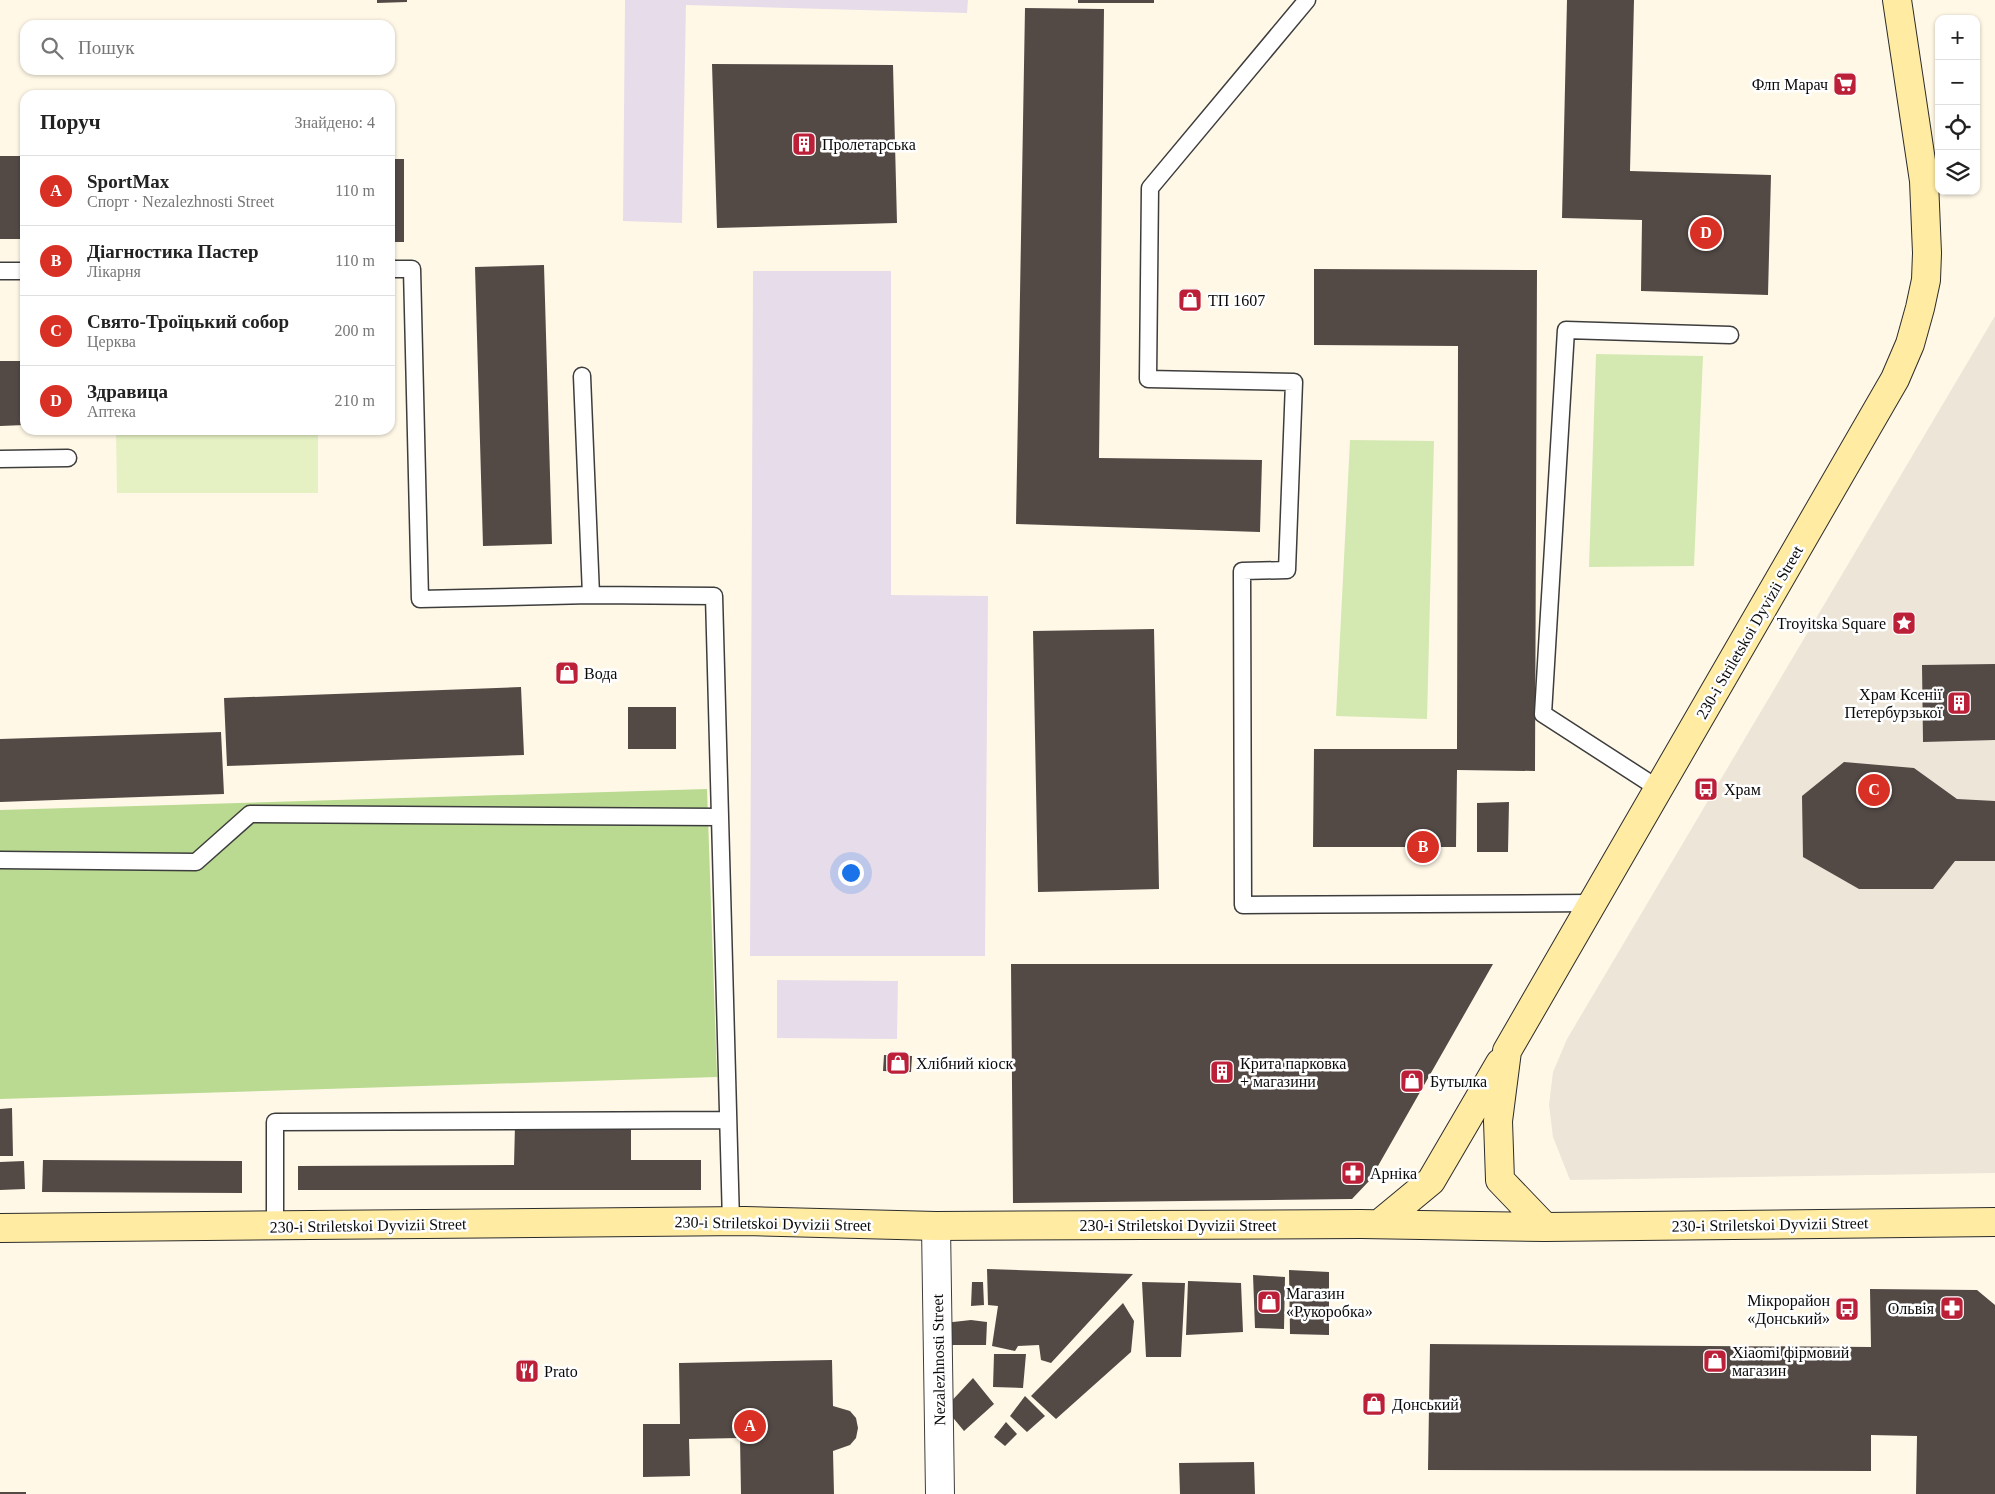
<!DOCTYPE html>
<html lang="uk">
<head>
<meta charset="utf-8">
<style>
  :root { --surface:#fff; --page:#f2f2f2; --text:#222; --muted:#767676; --line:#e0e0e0; --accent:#d93025 }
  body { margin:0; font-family:Georgia,serif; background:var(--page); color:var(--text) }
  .controls { position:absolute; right:15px; top:15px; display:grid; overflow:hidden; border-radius:10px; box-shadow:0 1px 4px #0004 }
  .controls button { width:45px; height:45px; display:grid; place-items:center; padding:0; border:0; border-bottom:1px solid var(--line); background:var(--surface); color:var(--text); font:25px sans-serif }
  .you { position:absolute; left:850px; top:872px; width:18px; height:18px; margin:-12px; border:4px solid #fff; border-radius:50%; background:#1a73e8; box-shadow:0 0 0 8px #1a73e833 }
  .badge { display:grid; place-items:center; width:32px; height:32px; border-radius:50%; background:var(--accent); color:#fff; font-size:16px; font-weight:700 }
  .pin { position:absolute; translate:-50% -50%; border:2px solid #fff; box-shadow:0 1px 5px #0006 }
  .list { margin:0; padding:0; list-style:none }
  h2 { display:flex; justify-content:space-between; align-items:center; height:65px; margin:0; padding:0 20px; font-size:21px }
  h2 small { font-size:16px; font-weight:400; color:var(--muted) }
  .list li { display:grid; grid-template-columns:32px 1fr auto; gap:15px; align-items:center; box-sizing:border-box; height:70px; padding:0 20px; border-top:1px solid var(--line) }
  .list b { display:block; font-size:19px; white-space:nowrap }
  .list p { margin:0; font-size:16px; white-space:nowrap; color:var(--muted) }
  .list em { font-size:16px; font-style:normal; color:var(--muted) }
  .icon { flex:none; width:28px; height:28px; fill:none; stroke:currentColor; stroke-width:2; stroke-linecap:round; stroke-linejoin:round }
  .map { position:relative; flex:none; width:1995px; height:1494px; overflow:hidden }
  .search { position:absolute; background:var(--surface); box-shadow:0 1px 4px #0004; left:20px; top:20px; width:375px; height:55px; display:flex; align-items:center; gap:12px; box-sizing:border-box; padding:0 18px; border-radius:15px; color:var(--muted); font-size:19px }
  .panel { position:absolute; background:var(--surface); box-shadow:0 1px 4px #0004; left:20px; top:90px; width:375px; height:345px; border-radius:15px }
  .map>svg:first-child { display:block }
</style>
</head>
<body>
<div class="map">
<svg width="1995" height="1494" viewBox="0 0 1995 1494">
  <rect width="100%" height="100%" fill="#fff8e7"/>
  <!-- industrial -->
  <path fill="#e7ddea" d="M 625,0 L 968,0 L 967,13 L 686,5 L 682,223 L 623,221 Z
    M 753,271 L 891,271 L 891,595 L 988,596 L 985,956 L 750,956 Z
    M 777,980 L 898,981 L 897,1039 L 777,1038 Z"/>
  <!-- green -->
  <path fill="#d4e9b1" d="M 1596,354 L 1703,356 L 1694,566 L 1589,567 Z
    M 1350,440 L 1434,441 L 1427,719 L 1336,716 Z"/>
  <!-- forest -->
  <path fill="#b9da90" d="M 707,789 L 717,1077 L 0,1099 L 0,810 Z"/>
  <!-- pitch -->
  <path fill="#e5f0c3" d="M 116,430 L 318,430 L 318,493 L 117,493 Z"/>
  <!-- plaza -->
  <path fill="#ede5d8" d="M 1995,316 L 1995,1173 L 1570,1180 L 1553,1137 L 1549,1105 L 1553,1072 L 1567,1039 Z"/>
  <!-- building -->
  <path fill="#534a46" d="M 377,0 L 407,0 L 407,2 L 377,3 Z
    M 1078,0 L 1154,0 L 1154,3 L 1078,3 Z
    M 1567,0 L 1634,0 L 1630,171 L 1771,175 L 1768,295 L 1641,291 L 1642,220 L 1562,218 Z
    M 1025,8 L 1104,9 L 1099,458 L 1262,460 L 1260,532 L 1016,524 Z
    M 712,64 L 893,65 L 897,223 L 717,228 Z
    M 0,156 L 25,156 L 25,239 L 0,239 Z
    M 390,159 L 404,159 L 404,242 L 390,242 Z
    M 544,265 L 552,544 L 483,546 L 475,267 Z
    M 1314,269 L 1537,270 L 1535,771 L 1457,770 L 1456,847 L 1313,847 L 1314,749 L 1457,749 L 1458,346 L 1314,345 Z
    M 0,361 L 25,361 L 25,425 L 0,426 Z
    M 1154,629 L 1159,889 L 1038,892 L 1033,631 Z
    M 577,663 L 578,682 L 557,683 L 556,664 Z
    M 1995,664 L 1995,740 L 1923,742 L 1922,665 Z
    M 521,687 L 524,755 L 227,766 L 224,698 Z
    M 628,707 L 676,707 L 676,749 L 628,749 Z
    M 221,732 L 224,794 L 0,802 L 0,739 Z
    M 1844,762 L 1914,768 L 1957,799 L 1995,801 L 1995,861 L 1955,861 L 1933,889 L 1859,889 L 1803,857 L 1802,796 Z
    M 1509,802 L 1508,852 L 1477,852 L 1477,803 Z
    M 1011,964 L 1493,964 L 1370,1180 L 1352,1199 L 1013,1203 Z
    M 884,1055 L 912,1056 L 911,1072 L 883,1071 Z
    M 12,1108 L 13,1156 L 0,1156 L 0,1109 Z
    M 631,1123 L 631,1160 L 701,1160 L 701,1190 L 298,1190 L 298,1166 L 514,1165 L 515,1125 Z
    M 43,1160 L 242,1161 L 242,1193 L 42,1192 Z
    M 24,1161 L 25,1189 L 0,1190 L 0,1162 Z
    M 987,1269 L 1133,1274 L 1051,1363 L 1041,1360 L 1039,1345 L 1018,1346 L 1015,1351 L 992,1346 L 998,1306 L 988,1305 Z
    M 1289,1270 L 1329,1272 L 1329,1335 L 1290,1334 Z
    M 1253,1275 L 1285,1277 L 1284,1329 L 1255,1328 Z
    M 1188,1281 L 1241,1283 L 1243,1332 L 1186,1335 Z
    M 972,1282 L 983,1282 L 984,1305 L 971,1306 Z
    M 1142,1282 L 1185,1283 L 1181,1357 L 1146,1357 Z
    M 1870,1289 L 1977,1290 L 1995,1305 L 1995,1494 L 1916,1494 L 1917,1436 L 1871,1435 L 1871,1471 L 1428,1470 L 1430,1344 L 1871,1347 Z
    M 1123,1303 L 1134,1321 L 1131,1352 L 1056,1419 L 1031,1396 Z
    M 971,1320 L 987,1322 L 986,1345 L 947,1345 L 944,1323 Z
    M 994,1354 L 1026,1354 L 1023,1388 L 993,1387 Z
    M 832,1360 L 833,1406 L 850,1411 L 856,1418 L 858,1428 L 856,1438 L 850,1445 L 833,1451 L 834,1494 L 741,1494 L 740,1438 L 689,1439 L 690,1476 L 643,1477 L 643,1424 L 680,1424 L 679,1363 Z
    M 973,1378 L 994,1404 L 964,1431 L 945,1408 Z
    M 1025,1396 L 1045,1416 L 1027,1432 L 1010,1416 Z
    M 1006,1422 L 1017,1434 L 1005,1446 L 994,1437 Z
    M 1254,1462 L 1255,1494 L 1180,1494 L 1179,1463 Z
    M 0,1492 L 26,1492 L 26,1494 L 0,1494 Z"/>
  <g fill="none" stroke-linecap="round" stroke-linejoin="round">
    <!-- lane casing -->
    <g stroke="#3d3d3d" stroke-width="19">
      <path id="lane" d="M 1307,0 L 1150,188 L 1148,379 L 1294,382 L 1287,570 L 1242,571 L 1243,905 L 1593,903
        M 390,269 L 412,269 L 420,599 L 591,595 L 714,596 L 731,1222
        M 0,271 L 25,271
        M 582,376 L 591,595
        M 0,459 L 68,458
        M 1659,789 L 1543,714 L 1566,330 L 1730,335
        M 0,860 L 196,862 L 250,814 L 720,817
        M 275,1225 L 275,1122 L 728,1120"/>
    </g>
    <!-- street casing -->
    <g stroke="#3d3d3d" stroke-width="30">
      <path id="street" d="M 936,1226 L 940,1494"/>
    </g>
    <!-- secondary casing -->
    <g stroke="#2c2c2c" stroke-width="30">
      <path id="secondary" d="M 1379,1224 L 1431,1181 L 1500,1063
        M 1545,1227 L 1500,1180 L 1498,1121 L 1507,1051 L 1895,379 L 1910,344 L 1920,308 L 1926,280 L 1927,253 L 1924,181 L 1897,0
        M 0,1228 L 745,1221 L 936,1226 L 1361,1224 L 1545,1227 L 1995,1222"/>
    </g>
    <!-- lane -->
    <use href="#lane" stroke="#fff" stroke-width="16"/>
    <!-- street -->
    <use href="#street" stroke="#fff" stroke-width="28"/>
    <!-- secondary -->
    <use href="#secondary" stroke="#ffeba2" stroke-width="28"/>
  </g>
  <!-- icons -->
  <defs>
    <g id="supermarket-square" transform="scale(1.25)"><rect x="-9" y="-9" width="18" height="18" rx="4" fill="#bc2038" stroke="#fff"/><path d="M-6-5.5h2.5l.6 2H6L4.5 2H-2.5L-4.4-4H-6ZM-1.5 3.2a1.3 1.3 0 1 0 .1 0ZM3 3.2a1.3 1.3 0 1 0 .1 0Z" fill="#fff"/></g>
    <g id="building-square" transform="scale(1.25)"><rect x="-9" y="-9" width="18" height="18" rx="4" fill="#bc2038" stroke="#fff"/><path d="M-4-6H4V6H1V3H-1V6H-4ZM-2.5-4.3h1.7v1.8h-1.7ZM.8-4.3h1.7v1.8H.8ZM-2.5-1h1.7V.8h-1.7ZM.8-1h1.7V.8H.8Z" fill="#fff"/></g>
    <g id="shop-square" transform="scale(1.25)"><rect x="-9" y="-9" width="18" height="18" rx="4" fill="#bc2038" stroke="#fff"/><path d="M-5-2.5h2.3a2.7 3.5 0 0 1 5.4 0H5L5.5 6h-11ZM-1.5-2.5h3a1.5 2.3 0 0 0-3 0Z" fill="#fff"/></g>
    <g id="sight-square" transform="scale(1.25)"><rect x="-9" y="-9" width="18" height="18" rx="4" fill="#bc2038" stroke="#fff"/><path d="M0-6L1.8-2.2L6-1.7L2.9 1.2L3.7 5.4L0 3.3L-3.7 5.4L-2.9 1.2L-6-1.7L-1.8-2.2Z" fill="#fff"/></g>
    <g id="bus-square" transform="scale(1.25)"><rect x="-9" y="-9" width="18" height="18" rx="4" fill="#bc2038" stroke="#fff"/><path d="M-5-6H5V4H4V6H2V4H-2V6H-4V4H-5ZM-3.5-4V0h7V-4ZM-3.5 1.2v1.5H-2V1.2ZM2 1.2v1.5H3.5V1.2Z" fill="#fff"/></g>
    <g id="pharmacy-square" transform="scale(1.25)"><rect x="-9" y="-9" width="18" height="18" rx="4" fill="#bc2038" stroke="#fff"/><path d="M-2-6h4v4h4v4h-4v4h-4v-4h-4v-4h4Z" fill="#fff"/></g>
    <g id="restaurant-square" transform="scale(1.25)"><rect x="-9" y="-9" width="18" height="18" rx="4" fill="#bc2038" stroke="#fff"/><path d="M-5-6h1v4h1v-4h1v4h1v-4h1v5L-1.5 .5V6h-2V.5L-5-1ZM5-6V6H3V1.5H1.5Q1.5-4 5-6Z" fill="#fff"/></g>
  </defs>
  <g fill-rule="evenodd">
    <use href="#supermarket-square" x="1845" y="84"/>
    <use href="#building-square" x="804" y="144"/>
    <use href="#shop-square" x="1190" y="300"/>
    <use href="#sight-square" x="1904" y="623"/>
    <use href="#shop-square" x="567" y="673"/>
    <use href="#building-square" x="1959" y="703"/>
    <use href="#bus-square" x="1706" y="789"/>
    <use href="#shop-square" x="898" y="1063"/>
    <use href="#building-square" x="1222" y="1072"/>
    <use href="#shop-square" x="1412" y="1081"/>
    <use href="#pharmacy-square" x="1353" y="1173"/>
    <use href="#shop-square" x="1269" y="1302"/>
    <use href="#pharmacy-square" x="1952" y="1308"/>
    <use href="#bus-square" x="1847" y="1309"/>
    <use href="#shop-square" x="1715" y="1361"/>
    <use href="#restaurant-square" x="527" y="1371"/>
    <use href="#shop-square" x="1374" y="1404"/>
  </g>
  <g text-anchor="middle" stroke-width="5" stroke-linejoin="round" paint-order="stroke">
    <!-- poi labels -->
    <g font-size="16" fill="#0a0a0a" stroke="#fff" text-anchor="start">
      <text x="1828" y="90" text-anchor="end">Флп Марач</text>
      <text x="822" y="150">Пролетарська</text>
      <text x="1208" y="306">ТП 1607</text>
      <text x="1886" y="629" text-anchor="end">Troyitska Square</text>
      <text x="584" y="679">Вода</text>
      <text x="1942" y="700" text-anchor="end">Храм Ксенії<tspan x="1942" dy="18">Петербурзької</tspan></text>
      <text x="1724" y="795">Храм</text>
      <text x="916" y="1069">Хлібний кіоск</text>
      <text x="1240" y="1069">Крита парковка<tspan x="1240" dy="18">+ магазини</tspan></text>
      <text x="1430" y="1087">Бутылка</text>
      <text x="1370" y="1179">Арніка</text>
      <text x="1286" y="1299">Магазин<tspan x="1286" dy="18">«Рукоробка»</tspan></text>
      <text x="1830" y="1306" text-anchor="end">Мікрорайон<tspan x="1830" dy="18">«Донський»</tspan></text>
      <text x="1934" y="1314" text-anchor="end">Ольвія</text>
      <text x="1732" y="1358">Xiaomi фірмовий<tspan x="1732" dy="18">магазин</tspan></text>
      <text x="544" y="1377">Prato</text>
      <text x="1392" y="1410">Донський</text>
    </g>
    <!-- street labels -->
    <g font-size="16" fill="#0a0a0a" stroke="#fff">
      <text transform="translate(1749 632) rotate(-60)" y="6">230-i Striletskoi Dyvizii Street</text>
      <text transform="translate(773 1223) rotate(1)" y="6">230-i Striletskoi Dyvizii Street</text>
      <text transform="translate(1770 1224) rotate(-1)" y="6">230-i Striletskoi Dyvizii Street</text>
      <text transform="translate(368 1225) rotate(-1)" y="6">230-i Striletskoi Dyvizii Street</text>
      <text x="1178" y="1231">230-i Striletskoi Dyvizii Street</text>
      <text transform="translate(938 1360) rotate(-91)" y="6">Nezalezhnosti Street</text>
    </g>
  </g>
</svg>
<div class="controls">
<button>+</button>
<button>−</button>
<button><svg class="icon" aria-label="locate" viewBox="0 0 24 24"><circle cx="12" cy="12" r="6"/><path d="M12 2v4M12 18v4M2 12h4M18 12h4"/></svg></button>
<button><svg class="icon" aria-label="layers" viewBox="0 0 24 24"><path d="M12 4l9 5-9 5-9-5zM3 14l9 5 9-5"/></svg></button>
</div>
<div class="you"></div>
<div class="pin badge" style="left:750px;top:1426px">A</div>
<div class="pin badge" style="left:1423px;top:847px">B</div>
<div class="pin badge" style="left:1874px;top:790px">C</div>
<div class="pin badge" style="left:1706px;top:233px">D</div>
<div class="search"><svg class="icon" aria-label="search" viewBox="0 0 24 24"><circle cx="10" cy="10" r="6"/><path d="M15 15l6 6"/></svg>Пошук</div>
<section class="panel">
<h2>Поруч<small>Знайдено: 4</small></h2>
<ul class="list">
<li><span class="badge">A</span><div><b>SportMax</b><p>Спорт · Nezalezhnosti Street</p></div><em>110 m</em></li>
<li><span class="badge">B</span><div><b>Діагностика Пастер</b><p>Лікарня</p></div><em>110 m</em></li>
<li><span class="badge">C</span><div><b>Свято-Троїцький собор</b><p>Церква</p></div><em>200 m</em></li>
<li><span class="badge">D</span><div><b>Здравица</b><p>Аптека</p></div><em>210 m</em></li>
</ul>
</section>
</div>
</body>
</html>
